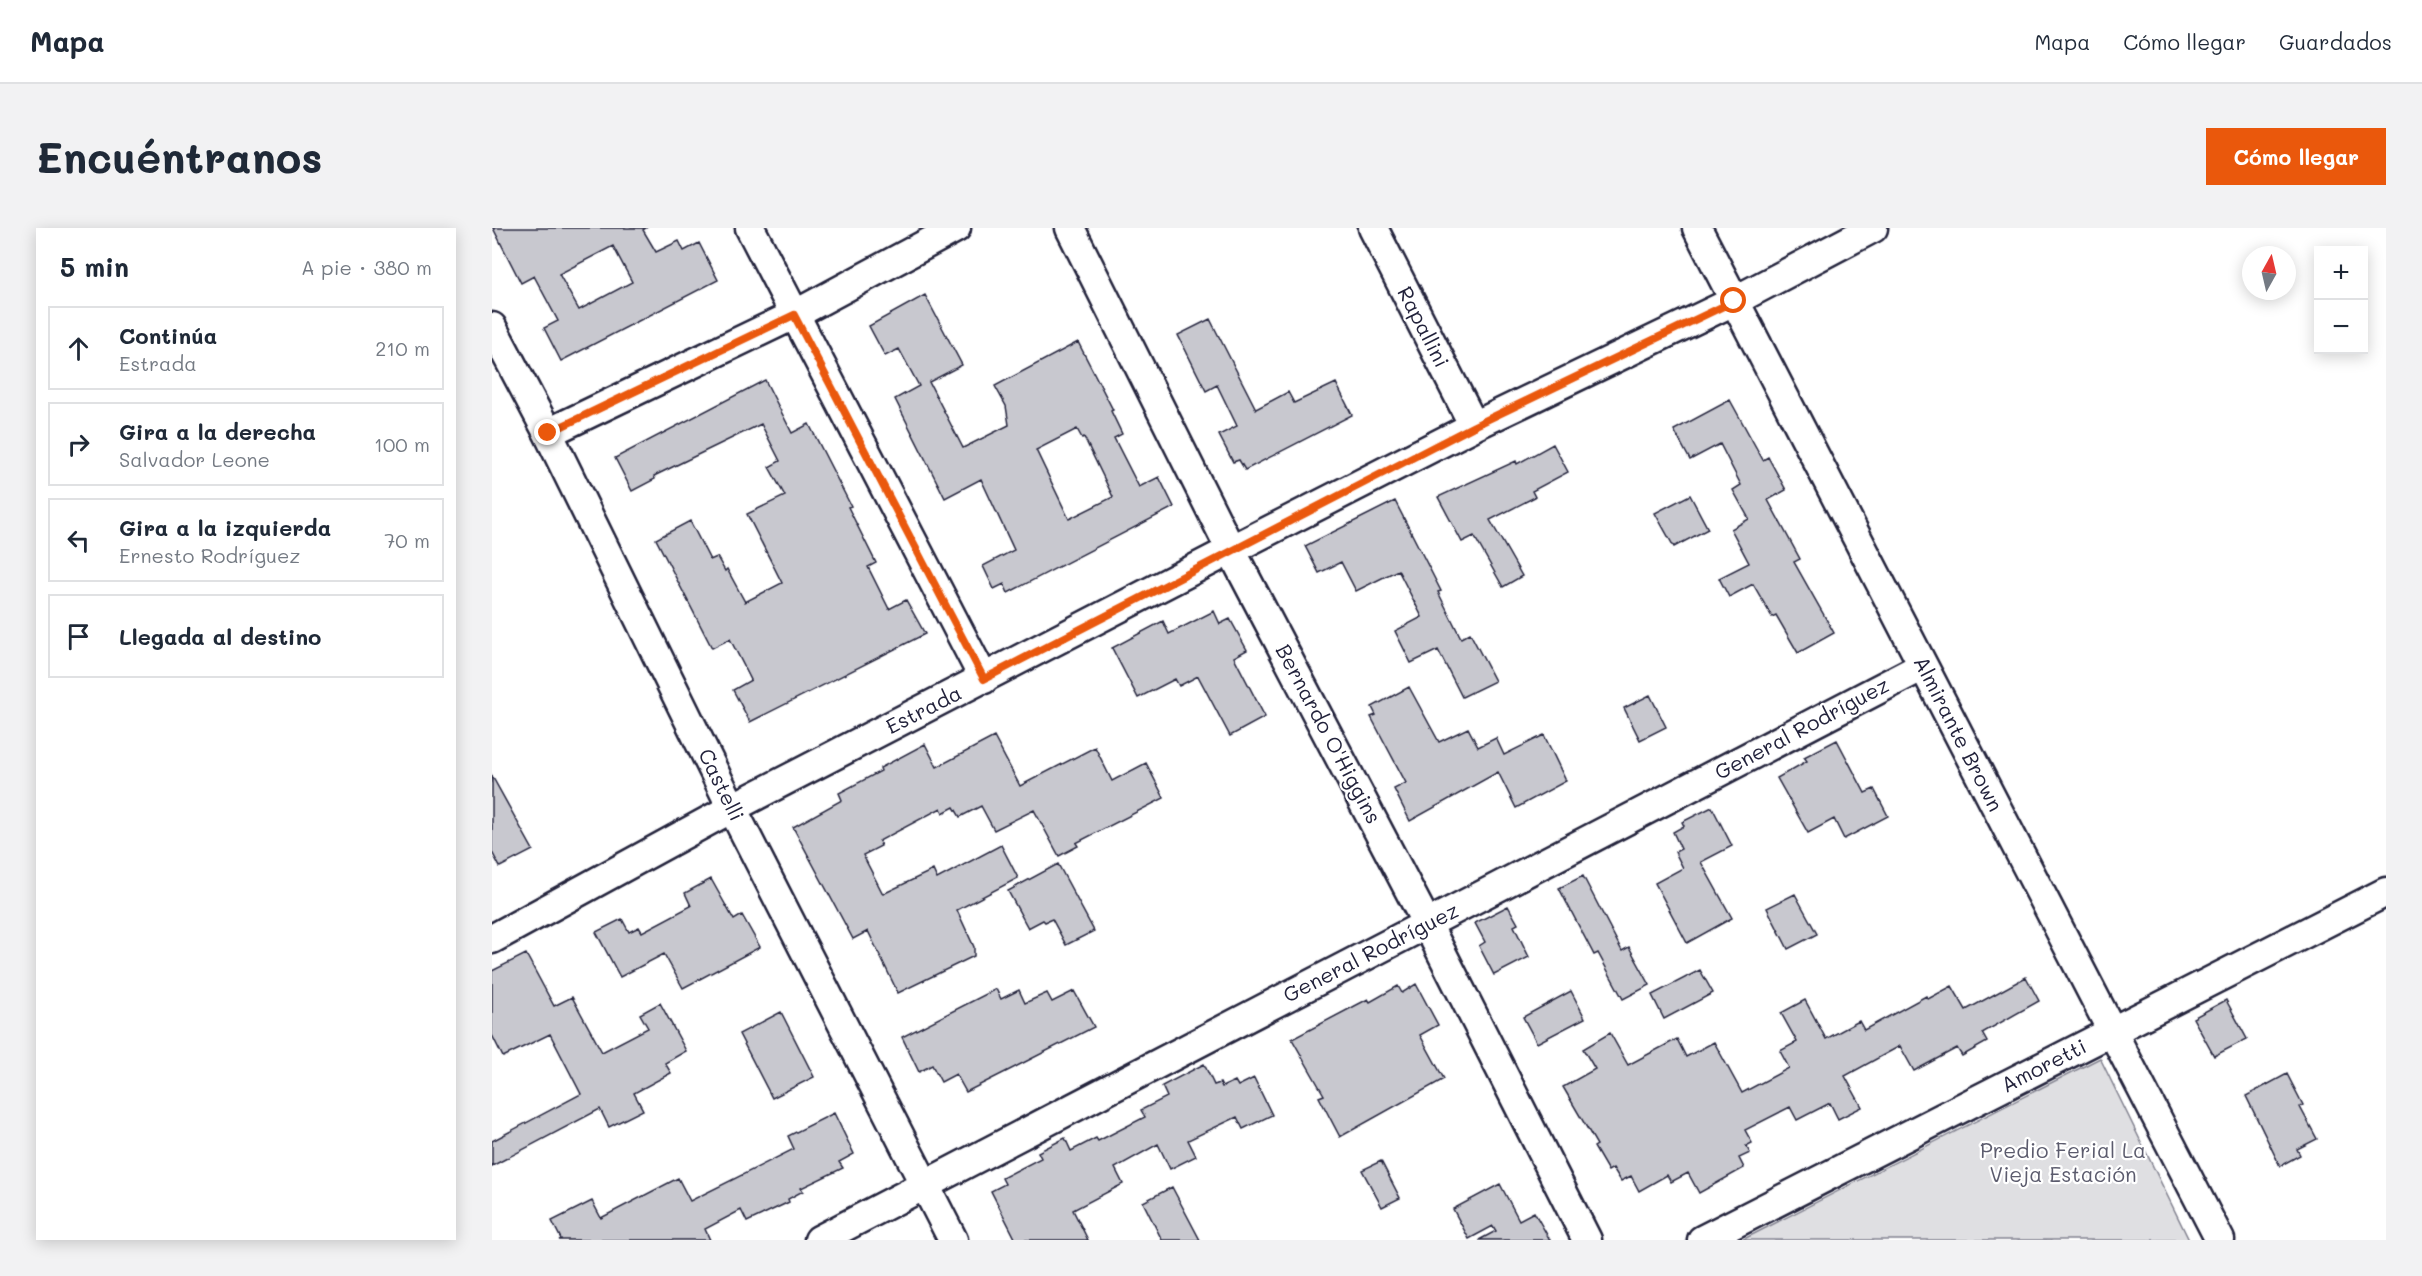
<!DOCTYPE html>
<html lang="es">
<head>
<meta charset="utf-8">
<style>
  :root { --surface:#fff; --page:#f2f2f3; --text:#1f2937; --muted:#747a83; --line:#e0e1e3; --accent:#ea580c }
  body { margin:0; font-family:Mali,sans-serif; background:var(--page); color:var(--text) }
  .controls { position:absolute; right:18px; top:18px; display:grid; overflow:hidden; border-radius:0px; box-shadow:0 3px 15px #0003 }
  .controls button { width:54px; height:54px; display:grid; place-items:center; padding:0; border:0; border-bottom:2px solid var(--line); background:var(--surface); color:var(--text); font:30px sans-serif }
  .compass { position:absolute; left:1750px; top:18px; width:54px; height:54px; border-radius:50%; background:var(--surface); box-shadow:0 3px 15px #0003; rotate:8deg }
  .stop { position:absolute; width:18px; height:18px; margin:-14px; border:4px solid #ea580c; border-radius:50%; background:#fff }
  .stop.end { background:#ea580c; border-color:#fff; box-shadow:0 2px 6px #0008 }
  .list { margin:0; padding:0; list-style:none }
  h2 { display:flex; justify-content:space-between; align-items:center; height:78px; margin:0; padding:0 24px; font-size:26px }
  h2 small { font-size:20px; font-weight:400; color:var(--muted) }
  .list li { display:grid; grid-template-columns:39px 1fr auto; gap:18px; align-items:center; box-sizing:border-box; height:84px; margin:0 12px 12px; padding:0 12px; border:2px solid var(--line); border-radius:0px }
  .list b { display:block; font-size:22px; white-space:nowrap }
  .list p { margin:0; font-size:20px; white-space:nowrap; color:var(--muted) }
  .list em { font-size:20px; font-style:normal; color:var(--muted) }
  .icon { flex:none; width:33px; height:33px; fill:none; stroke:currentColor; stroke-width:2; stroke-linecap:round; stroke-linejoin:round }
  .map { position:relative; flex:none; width:1894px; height:1012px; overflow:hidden; border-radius:0px }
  header { display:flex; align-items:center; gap:36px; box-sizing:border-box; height:84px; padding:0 30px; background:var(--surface); border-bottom:2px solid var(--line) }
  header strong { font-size:28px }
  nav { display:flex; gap:33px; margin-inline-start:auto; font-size:21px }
  .intro { display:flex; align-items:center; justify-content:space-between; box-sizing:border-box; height:144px; padding:0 36px }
  h1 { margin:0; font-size:42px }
  .button { padding:15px 27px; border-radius:0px; background:var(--accent); color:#fff; font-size:21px; font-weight:700 }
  main { display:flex; gap:36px; padding:0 36px }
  aside { flex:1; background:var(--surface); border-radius:0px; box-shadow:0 3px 15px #0003 }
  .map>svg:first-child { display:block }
</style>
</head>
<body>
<header>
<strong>Mapa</strong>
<nav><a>Mapa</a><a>Cómo llegar</a><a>Guardados</a></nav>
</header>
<div class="intro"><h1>Encuéntranos</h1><a class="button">Cómo llegar</a></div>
<main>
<aside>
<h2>5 min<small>A pie · 380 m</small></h2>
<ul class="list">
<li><svg class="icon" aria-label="ahead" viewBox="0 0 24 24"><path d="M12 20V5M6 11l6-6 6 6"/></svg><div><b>Continúa</b><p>Estrada</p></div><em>210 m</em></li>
<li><svg class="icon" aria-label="right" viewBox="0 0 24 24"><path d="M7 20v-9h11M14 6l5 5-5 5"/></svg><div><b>Gira a la derecha</b><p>Salvador Leone</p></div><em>100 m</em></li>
<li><svg class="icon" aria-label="left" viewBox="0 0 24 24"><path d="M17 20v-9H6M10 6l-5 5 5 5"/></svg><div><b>Gira a la izquierda</b><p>Ernesto Rodríguez</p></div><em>70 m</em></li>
<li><svg class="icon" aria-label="arrive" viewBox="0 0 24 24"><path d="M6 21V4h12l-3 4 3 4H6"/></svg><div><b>Llegada al destino</b></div></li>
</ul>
</aside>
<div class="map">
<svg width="1894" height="1012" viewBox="0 0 1894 1012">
  <rect width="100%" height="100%" fill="#fff"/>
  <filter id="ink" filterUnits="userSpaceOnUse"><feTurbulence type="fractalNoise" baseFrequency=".0167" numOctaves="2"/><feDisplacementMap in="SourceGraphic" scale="12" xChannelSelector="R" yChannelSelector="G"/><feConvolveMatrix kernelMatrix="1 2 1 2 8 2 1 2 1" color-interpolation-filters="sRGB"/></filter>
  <g filter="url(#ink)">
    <!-- green -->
    <path fill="#dfdfe2" stroke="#80808e" stroke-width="1.5" d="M 1608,830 L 1697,1012 L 1250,1012 Z"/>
    <!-- building -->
    <path fill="#c8c8cf" stroke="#22223b" stroke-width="1.5" fill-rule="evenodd" d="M 1,0 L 154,0 L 151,2 L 164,24 L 187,13 L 192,23 L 207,15 L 226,52 L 69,133 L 52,100 L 66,93 L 42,48 L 29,55 ZM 121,18 L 140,54 L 87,82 L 67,46 Z
      M 433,67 L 470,137 L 437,154 L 471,220 L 517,197 L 514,178 L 503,158 L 586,114 L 621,182 L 619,183 L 630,206 L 622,210 L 647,259 L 667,249 L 682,279 L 516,365 L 512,356 L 502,361 L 491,338 L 522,322 L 489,251 L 453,270 L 403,171 L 427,158 L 407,121 L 393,128 L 377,98 ZM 585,201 L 590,210 L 592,209 L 621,269 L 577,291 L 544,222 Z
      M 718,91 L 764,181 L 796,164 L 802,175 L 844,155 L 860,187 L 753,242 L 747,232 L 741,234 L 727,207 L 745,198 L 725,157 L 714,163 L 686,107 Z
      M 273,152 L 300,205 L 317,196 L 359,278 L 356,279 L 384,335 L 376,339 L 397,381 L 414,372 L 433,406 L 258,494 L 241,462 L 259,452 L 238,411 L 220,420 L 164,311 L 198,293 L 218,332 L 225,329 L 233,343 L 235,341 L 253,374 L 290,355 L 255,286 L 293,268 L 277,239 L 288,233 L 269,196 L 162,248 L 163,251 L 140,263 L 123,230 Z
      M 1238,172 L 1271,232 L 1276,229 L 1294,262 L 1276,272 L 1308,331 L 1302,334 L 1342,405 L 1306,425 L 1284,387 L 1280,389 L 1261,356 L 1237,369 L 1227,350 L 1257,335 L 1239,301 L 1257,291 L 1241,262 L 1249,257 L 1228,216 L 1198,232 L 1182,202 Z
      M 1061,216 L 1076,244 L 1040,263 L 1043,269 L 998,292 L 1030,348 L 1011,359 L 982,308 L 970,314 L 946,269 L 1024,233 L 1025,236 Z
      M 1198,267 L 1216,301 L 1182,319 L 1163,285 Z
      M 903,273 L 949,363 L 946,364 L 969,410 L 978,405 L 1003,453 L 970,469 L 946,422 L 919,435 L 903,403 L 930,389 L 906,342 L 864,363 L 849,334 L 827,345 L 813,318 Z
      M 722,383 L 728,396 L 738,391 L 755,422 L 742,429 L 773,489 L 738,508 L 706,448 L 687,458 L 683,451 L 646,470 L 620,420 L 671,393 L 677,406 Z
      M 917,459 L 947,514 L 976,500 L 986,519 L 1004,510 L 1012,527 L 1052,507 L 1074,553 L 1024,580 L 1006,544 L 918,593 L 902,561 L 914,555 L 879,489 L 884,487 L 880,479 Z
      M 1158,467 L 1174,499 L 1148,512 L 1132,480 Z
      M 502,509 L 528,558 L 603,519 L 620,553 L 654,535 L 672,570 L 584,615 L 586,618 L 567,628 L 542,582 L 502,602 L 489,578 L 468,589 L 462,579 L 451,585 L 449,580 L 387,613 L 389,618 L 371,627 L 391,666 L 441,642 L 445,651 L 509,617 L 526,650 L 465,682 L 482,719 L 482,728 L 406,765 L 376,703 L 361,711 L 301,599 L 350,572 L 347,565 L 389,543 L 388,540 L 433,516 L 445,539 Z
      M 1345,512 L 1373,565 L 1382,561 L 1396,588 L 1352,611 L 1342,591 L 1316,605 L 1285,550 L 1315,533 L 1312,529 Z
      M 0,548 L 41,622 L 8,639 L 0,624 Z
      M 1220,579 L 1240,618 L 1209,634 L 1240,690 L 1195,715 L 1163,655 L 1191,640 L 1183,624 L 1189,621 L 1181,604 L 1192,598 L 1190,594 Z
      M 566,636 L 602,703 L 574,717 L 560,691 L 553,694 L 551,692 L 536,700 L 516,663 Z
      M 1091,648 L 1130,723 L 1137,719 L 1158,757 L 1131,771 L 1106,725 L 1102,727 L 1067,660 Z
      M 219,651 L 242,692 L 250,687 L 268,719 L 191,760 L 172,726 L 128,749 L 104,704 L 130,691 L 137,704 L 147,699 L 150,704 L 199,678 L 193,665 Z
      M 1303,666 L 1325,706 L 1296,721 L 1275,680 Z
      M 1016,678 L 1026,696 L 1022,698 L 1037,729 L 1002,747 L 987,718 L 993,714 L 983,695 Z
      M 34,726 L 62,778 L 80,769 L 110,824 L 156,800 L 148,786 L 168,775 L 194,823 L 173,835 L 179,845 L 142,865 L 151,882 L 117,899 L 108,881 L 0,938 L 0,913 L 89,866 L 58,806 L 11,829 L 0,807 L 0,743 Z
      M 1208,742 L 1221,765 L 1172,791 L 1160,767 Z
      M 1534,749 L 1547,773 L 1490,805 L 1495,814 L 1470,828 L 1465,820 L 1422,843 L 1408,818 L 1353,848 L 1370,879 L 1346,891 L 1338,875 L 1305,892 L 1298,879 L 1253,902 L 1260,915 L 1254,918 L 1258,925 L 1247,930 L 1252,940 L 1207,965 L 1196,945 L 1179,954 L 1175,947 L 1147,963 L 1139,948 L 1129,953 L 1121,940 L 1116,943 L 1102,919 L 1105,917 L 1071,859 L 1103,841 L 1091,821 L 1118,805 L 1136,837 L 1185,811 L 1194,829 L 1222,814 L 1250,865 L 1297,840 L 1288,823 L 1305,814 L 1289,785 L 1313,772 L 1334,811 L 1367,793 L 1372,802 L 1434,768 L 1436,771 L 1460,758 L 1474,782 Z
      M 924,756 L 946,797 L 928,807 L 952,851 L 848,909 L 827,869 L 832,867 L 800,811 L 876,771 L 878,774 L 906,758 L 910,765 Z
      M 504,761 L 509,771 L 527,762 L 533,775 L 555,765 L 560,774 L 582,763 L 602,799 L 474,864 L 464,846 L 449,854 L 440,837 L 427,844 L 410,809 Z
      M 1079,763 L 1093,790 L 1045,815 L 1031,789 Z
      M 1734,772 L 1755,811 L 1722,828 L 1701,790 Z
      M 289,784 L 322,849 L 280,870 L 247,806 Z
      M 712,836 L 722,857 L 728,855 L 730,859 L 743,853 L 746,858 L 762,850 L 780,887 L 751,901 L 745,889 L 696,912 L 704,928 L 678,941 L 666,916 L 623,940 L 631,956 L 581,982 L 596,1012 L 524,1012 L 499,963 L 513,956 L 510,950 L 549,930 L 546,924 L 573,910 L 579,923 L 604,910 L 606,913 L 653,889 L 649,882 L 675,869 L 670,858 Z
      M 1795,846 L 1811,877 L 1808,879 L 1825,911 L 1805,921 L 1808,927 L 1788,938 L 1754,868 Z
      M 342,885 L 362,926 L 347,934 L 351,940 L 309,960 L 311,963 L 296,971 L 297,974 L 255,994 L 249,982 L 213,1001 L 218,1012 L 67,1012 L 69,1011 L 60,993 L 100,973 L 109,990 L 186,950 L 198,973 L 302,921 L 296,908 Z
      M 889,933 L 908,970 L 890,979 L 870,942 Z
      M 1008,956 L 1027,992 L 1042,984 L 1058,1012 L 987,1012 L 1004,1003 L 1001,998 L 977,1011 L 961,981 Z
      M 680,959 L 708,1012 L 670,1012 L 651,974 Z"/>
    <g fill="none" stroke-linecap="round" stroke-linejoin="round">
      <!-- street casing -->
      <g stroke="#22223b" stroke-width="33">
        <path id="street" d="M 258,0 L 492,451
          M 578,0 L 739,322 L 935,696 L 1095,1012
          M 881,0 L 982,198
          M 1205,0 L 1728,1012
          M 0,99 L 56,205 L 240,580 L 461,1012
          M 56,205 L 302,87 L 464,0
          M 0,711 L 240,580 L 739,322 L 982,198 L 1242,73 L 1381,0
          M 327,1012 L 1431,438
          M 1210,1012 L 1894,664"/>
      </g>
      <!-- street -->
      <use href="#street" stroke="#fff" stroke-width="28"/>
    </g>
  </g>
  <g fill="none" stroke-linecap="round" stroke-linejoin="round" filter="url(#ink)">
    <!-- route -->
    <path stroke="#ea580c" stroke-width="8" d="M 56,205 L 302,87 L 492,451 L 982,198 L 1242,73"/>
  </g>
  <g text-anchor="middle" stroke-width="4.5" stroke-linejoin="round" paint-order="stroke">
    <!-- street labels -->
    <g font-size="21" fill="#22223b" stroke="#fff">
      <text transform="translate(931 99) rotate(63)" y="7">Rapallini</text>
      <text transform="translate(432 482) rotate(-27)" y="7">Estrada</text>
      <text transform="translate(1310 501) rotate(-28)" y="7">General Rodríguez</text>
      <text transform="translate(836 506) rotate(62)" y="7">Bernardo O'Higgins</text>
      <text transform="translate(1466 506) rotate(63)" y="7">Almirante Brown</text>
      <text transform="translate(229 557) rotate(64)" y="7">Castelli</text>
      <text transform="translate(879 725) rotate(-27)" y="7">General Rodríguez</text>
      <text transform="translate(1552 838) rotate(-27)" y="7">Amoretti</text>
    </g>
    <!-- park labels -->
    <g font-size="21" fill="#5b5b6d" stroke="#fff">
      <text x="1571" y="930">Predio Ferial La<tspan x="1571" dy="24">Vieja Estación</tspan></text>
    </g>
  </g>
</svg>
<div class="controls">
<button>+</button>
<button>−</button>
</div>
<svg class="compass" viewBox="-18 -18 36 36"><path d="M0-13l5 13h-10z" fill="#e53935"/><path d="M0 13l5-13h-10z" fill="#747a83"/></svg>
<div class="stop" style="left:1242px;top:73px"></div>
<div class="stop end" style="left:56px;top:205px"></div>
</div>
</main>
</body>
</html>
